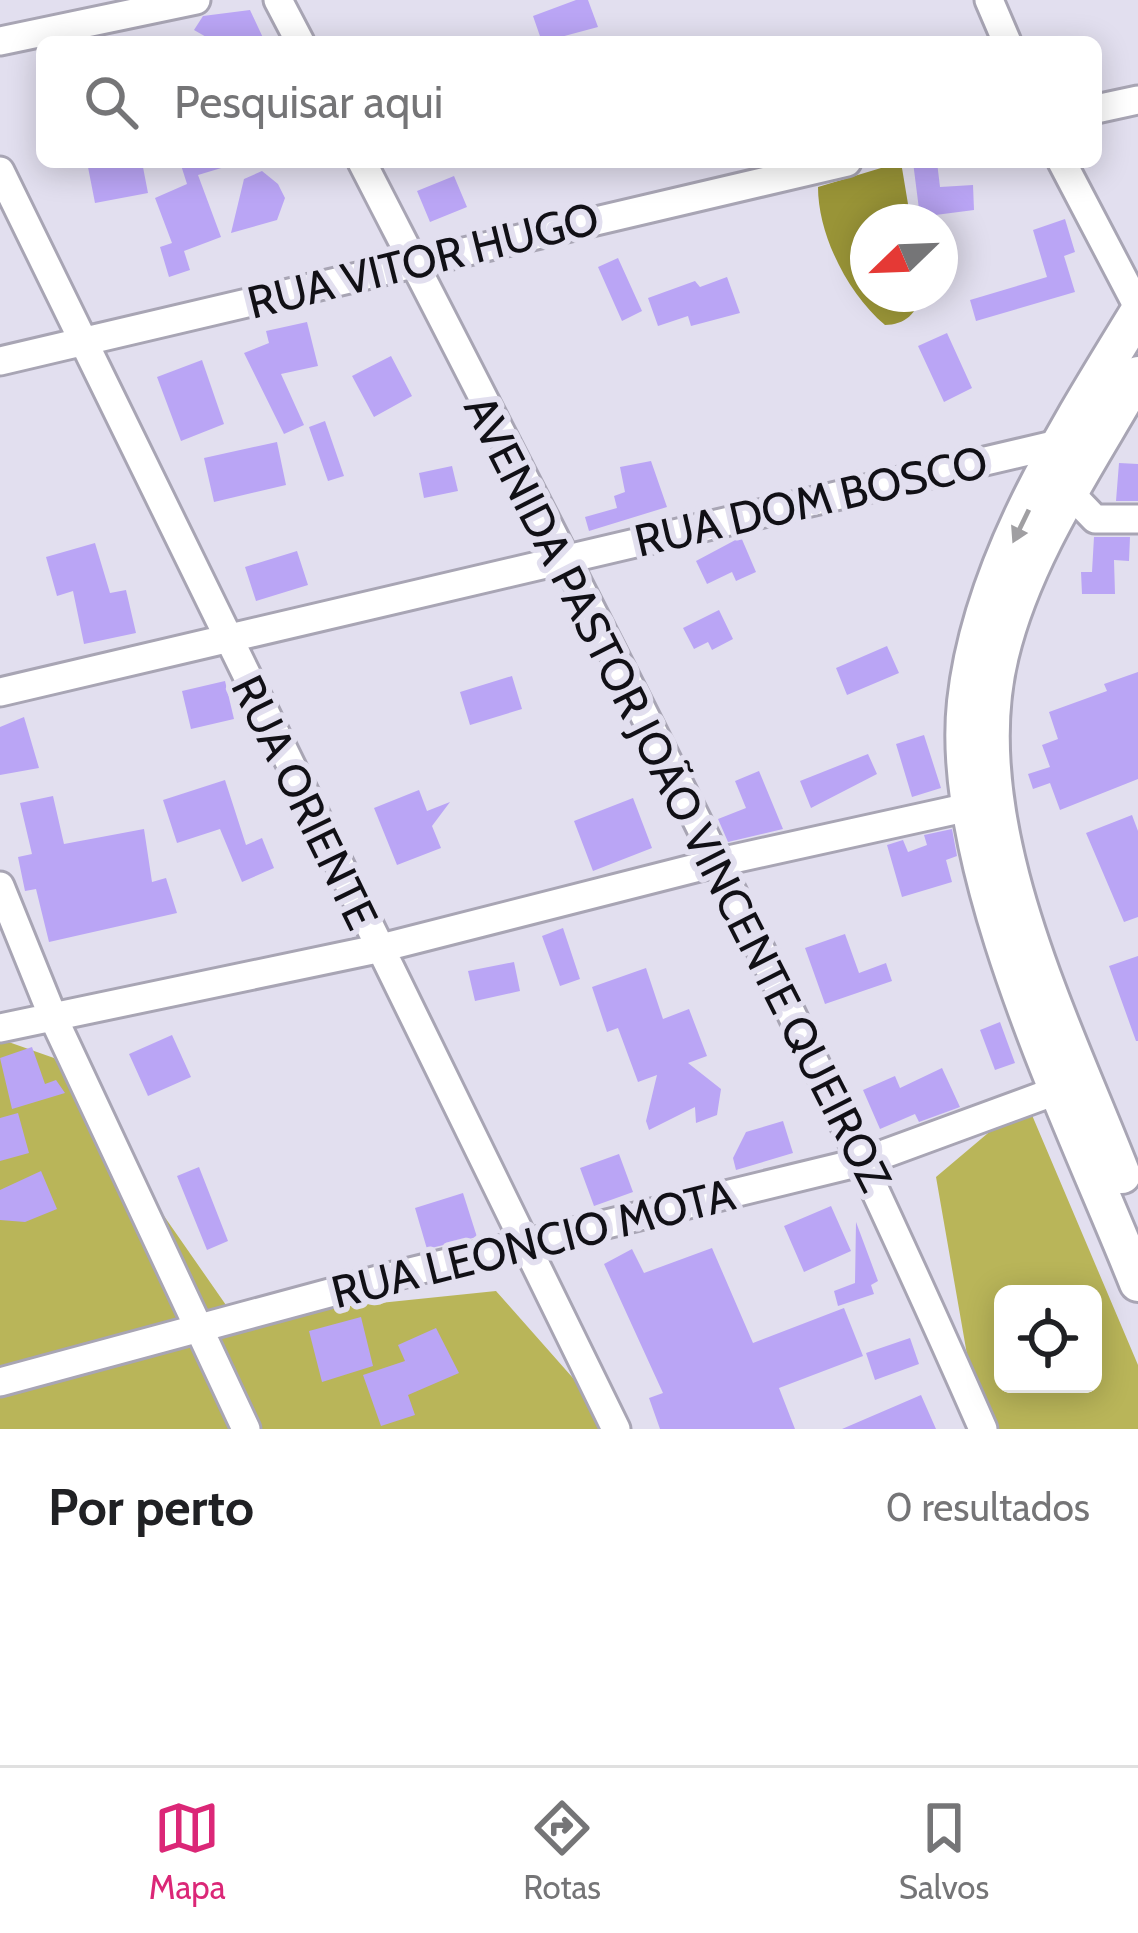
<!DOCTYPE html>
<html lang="pt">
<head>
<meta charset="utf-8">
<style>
  :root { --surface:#fff; --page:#f2f2f2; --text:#202124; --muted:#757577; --line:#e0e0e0; --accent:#db2777 }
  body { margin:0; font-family:Cabin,sans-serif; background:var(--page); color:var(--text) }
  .controls { position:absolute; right:36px; bottom:36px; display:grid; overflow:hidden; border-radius:18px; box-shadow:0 6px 30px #0003 }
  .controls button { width:108px; height:108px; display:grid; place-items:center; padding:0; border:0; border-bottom:3px solid var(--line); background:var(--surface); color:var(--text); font:60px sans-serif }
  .compass { position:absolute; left:850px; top:204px; width:108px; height:108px; border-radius:50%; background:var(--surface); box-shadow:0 6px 30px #0003; rotate:247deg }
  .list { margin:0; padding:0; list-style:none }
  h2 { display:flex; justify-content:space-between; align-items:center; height:156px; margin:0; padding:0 48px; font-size:51px }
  h2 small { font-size:39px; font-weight:400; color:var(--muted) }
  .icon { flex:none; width:66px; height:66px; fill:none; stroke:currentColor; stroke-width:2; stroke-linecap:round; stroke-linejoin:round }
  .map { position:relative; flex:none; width:1138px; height:1429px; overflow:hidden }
  .search { position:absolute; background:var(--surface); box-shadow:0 6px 30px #0003; left:36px; right:36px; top:36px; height:132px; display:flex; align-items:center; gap:30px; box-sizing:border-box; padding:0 42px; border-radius:18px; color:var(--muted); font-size:45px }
  .sheet { height:336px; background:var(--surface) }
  nav { display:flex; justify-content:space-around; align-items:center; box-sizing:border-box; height:168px; border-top:3px solid var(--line); background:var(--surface); font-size:33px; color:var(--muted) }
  nav a { display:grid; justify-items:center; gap:6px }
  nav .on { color:var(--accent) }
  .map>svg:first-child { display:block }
</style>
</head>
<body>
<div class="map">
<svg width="1138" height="1429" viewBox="0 0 1138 1429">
  <rect width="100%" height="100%" fill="#e2dfef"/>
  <!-- forest -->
  <path fill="#b9b559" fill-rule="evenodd" d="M 0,1039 L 54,1058 L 235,1318 L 496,1291 L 618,1429 L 0,1429 Z
    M 1026,1101 L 1138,1365 L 1138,1429 L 980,1429 L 936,1177 ZM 1003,1294 L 1093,1294 L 1093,1384 L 1003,1384 Z"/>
  <!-- water -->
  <path fill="#999437" d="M 901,162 L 911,222 L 868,222 L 868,294 L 919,294 C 919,313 904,325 885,325 C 848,294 818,235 818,187 Z"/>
  <!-- building -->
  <path fill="#baa5f5" d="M 576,0 L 588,0 L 598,27 L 542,42 L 533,16 Z
    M 250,10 L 265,42 L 215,42 L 194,30 L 203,16 Z
    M 87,162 L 142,162 L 148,193 L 95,203 Z
    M 180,162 L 228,162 L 228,166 L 198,175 L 221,237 L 184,251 L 190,270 L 169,277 L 160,247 L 172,243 L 155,198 L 187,184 Z
    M 913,162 L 937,162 L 940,187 L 973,185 L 974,210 L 920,217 Z
    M 262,171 L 278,184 L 285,198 L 277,220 L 231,233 L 244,179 Z
    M 454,176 L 467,207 L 430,222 L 417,191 Z
    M 1065,219 L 1075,252 L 1064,256 L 1075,292 L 976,321 L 970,300 L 1047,277 L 1033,230 Z
    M 618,258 L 642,311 L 622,321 L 598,267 Z
    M 727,277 L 740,313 L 691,326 L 688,316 L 658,326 L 648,298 L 695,281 L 700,287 Z
    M 307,322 L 318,366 L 281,374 L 304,425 L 284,434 L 244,353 L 269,343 L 266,331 Z
    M 947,333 L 972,388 L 944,402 L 918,346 Z
    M 391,356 L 412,396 L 374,417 L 352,376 Z
    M 202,360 L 224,424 L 181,441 L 157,377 Z
    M 325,421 L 344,476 L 328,481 L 309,427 Z
    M 277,442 L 286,485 L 214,502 L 204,458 Z
    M 651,461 L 667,507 L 589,531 L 585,517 L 617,508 L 614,496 L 625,492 L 620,467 Z
    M 1119,463 L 1138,464 L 1138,501 L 1116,501 Z
    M 452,466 L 458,491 L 424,498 L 419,473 Z
    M 741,537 L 756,572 L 736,581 L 732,572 L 707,584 L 696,561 Z
    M 1094,537 L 1130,537 L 1129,561 L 1114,560 L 1115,594 L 1082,594 L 1081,572 L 1092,572 Z
    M 95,543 L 110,593 L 126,590 L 136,633 L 84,644 L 73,591 L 57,596 L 46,557 Z
    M 297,551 L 308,585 L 256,601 L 245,567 Z
    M 719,610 L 733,639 L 712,650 L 708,642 L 694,649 L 683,628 Z
    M 887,646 L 899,673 L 847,695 L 836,668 Z
    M 1138,672 L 1138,779 L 1060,810 L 1050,783 L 1033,789 L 1028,774 L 1050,767 L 1042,745 L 1058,739 L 1049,712 L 1107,691 L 1104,684 Z
    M 512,676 L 522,709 L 470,725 L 460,692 Z
    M 225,681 L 234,719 L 191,729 L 182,691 Z
    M 24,717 L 39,768 L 0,775 L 0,727 Z
    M 924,735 L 941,788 L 912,797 L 896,744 Z
    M 868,754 L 877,774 L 811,808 L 800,781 Z
    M 759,771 L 783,829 L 728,842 L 718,819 L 746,808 L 735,781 Z
    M 225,780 L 246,845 L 262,838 L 274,868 L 242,882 L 220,829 L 177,843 L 163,800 Z
    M 419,790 L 427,811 L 450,802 L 432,826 L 441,848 L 397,865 L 374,808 Z
    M 53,796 L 64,844 L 144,829 L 152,882 L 166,878 L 177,913 L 49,942 L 36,889 L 25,891 L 18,857 L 32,854 L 20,803 Z
    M 633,798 L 652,848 L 593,871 L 574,821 Z
    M 1132,815 L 1138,831 L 1138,917 L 1124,922 L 1086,833 Z
    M 952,829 L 957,856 L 946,860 L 952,882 L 902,897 L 887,845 L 903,840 L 908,852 L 927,845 L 924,835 Z
    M 563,928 L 580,979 L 560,986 L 542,936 Z
    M 845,934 L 859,973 L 886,963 L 892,981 L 825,1004 L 805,948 Z
    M 1138,956 L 1138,1041 L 1136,1041 L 1109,966 Z
    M 514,962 L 520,991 L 475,1001 L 468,971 Z
    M 646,968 L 663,1019 L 689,1009 L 707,1056 L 688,1063 L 721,1089 L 717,1115 L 696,1123 L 695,1107 L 649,1130 L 646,1121 L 657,1075 L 638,1082 L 618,1028 L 607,1032 L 592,987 Z
    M 1000,1022 L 1015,1063 L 995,1070 L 980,1030 Z
    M 172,1035 L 191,1077 L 148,1096 L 129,1054 Z
    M 32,1047 L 45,1084 L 56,1080 L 65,1093 L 12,1109 L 0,1058 Z
    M 942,1068 L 960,1107 L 919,1122 L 915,1114 L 880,1129 L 863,1090 L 895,1076 L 900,1088 Z
    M 18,1113 L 29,1153 L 0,1161 L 0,1118 Z
    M 783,1121 L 793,1153 L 736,1170 L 733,1158 L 746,1132 Z
    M 619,1154 L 633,1192 L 594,1206 L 580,1168 Z
    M 199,1167 L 228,1241 L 207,1250 L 177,1176 Z
    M 41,1171 L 57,1209 L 25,1222 L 0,1220 L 0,1190 Z
    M 463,1193 L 477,1237 L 427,1249 L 415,1208 Z
    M 831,1206 L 851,1251 L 804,1272 L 784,1226 Z
    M 856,1222 L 878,1281 L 871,1285 L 874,1294 L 838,1306 L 834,1291 L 855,1283 Z
    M 712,1248 L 753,1343 L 844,1308 L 863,1356 L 779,1388 L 795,1429 L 660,1429 L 649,1398 L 663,1393 L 604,1264 L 632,1249 L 644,1273 Z
    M 361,1317 L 373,1366 L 322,1382 L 309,1331 Z
    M 436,1328 L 459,1373 L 408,1395 L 415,1415 L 381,1426 L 363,1375 L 405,1361 L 398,1345 Z
    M 910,1338 L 919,1364 L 875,1380 L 866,1353 Z
    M 921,1395 L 936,1429 L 842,1429 Z"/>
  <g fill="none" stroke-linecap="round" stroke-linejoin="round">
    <!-- minor casing -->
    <g stroke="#a8a5b4" stroke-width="33">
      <path id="minor" d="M 278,0 L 300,42
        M 989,0 L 1007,42
        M 0,41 L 196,0
        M 1096,109 L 1138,100
        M 362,162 C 577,580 794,998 983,1429
        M 1062,162 L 1138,307
        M 0,171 L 616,1429
        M 0,361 L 847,162
        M 1071,494 L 1095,519 L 1138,519
        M 0,692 L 1062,443
        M 0,886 L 53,1017 L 246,1429
        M 0,1028 L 377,949 L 715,863 L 969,807
        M 0,1382 L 385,1278 L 865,1161 L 1061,1089"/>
    </g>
    <!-- major casing -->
    <g stroke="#a8a5b4" stroke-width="42">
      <path id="major" d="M 1138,313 C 1066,431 981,562 966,702 C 948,870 1075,1125 1138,1283
        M 1122,1175 C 1062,1021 959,822 1000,655 C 1024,555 1088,463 1138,375"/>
    </g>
    <!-- minor -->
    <use href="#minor" stroke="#fff" stroke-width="27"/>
    <!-- major -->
    <use href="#major" stroke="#fff" stroke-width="36"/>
  </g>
  <!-- one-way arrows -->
  <defs><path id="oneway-solid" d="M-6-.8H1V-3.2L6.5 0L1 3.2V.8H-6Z" transform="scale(3)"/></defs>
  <use fill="#a09fa2" href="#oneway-solid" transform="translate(1021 526) rotate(116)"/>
  <g text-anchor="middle" stroke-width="12" stroke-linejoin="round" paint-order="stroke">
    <!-- street labels -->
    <g font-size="45" fill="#111016" stroke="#e2dfef">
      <text transform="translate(423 260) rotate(-14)" y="16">RUA VITOR HUGO</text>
      <text transform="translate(811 501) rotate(-13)" y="16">RUA DOM BOSCO</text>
      <text transform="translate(678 793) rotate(63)" y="16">AVENIDA PASTOR JOÃO VINCENTE QUEIROZ</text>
      <text transform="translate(305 802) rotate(64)" y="16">RUA ORIENTE</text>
      <text transform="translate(533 1243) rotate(-14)" y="16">RUA LEONCIO MOTA</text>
    </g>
  </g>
</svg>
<div class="controls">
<button><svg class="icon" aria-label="locate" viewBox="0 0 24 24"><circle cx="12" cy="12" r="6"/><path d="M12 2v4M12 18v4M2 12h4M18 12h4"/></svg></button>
</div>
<svg class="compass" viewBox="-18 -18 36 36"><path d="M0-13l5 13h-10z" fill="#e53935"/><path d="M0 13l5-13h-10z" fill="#757577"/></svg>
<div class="search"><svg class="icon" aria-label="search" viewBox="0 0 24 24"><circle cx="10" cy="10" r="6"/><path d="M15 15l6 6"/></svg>Pesquisar aqui</div>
</div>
<section class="sheet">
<h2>Por perto<small>0 resultados</small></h2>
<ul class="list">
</ul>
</section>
<nav>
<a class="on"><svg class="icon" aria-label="map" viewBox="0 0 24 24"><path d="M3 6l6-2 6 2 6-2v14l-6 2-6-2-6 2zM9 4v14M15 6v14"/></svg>Mapa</a>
<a><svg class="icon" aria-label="directions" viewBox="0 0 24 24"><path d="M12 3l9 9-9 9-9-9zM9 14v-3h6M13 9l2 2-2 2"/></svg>Rotas</a>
<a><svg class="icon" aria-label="saved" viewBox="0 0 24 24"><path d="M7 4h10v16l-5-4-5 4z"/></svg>Salvos</a>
</nav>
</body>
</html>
